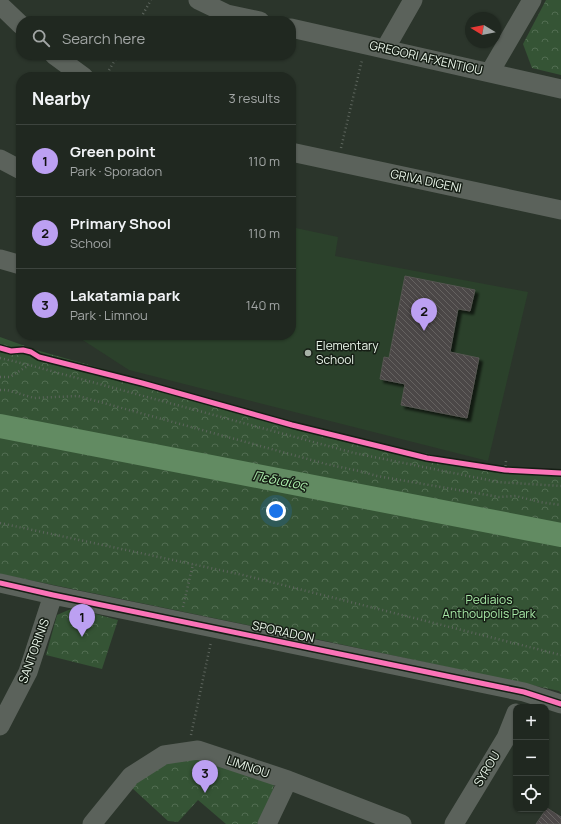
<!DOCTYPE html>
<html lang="en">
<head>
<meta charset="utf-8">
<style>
  :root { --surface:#202820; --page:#283029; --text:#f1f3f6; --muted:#a2a6a5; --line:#3d443e; --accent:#bca0f2 }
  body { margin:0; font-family:Manrope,sans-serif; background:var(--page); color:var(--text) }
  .controls { position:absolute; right:12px; bottom:12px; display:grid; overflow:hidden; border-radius:8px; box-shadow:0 1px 3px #0004 }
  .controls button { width:36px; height:36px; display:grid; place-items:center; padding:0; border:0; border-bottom:1px solid var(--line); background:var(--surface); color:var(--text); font:20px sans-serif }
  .compass { position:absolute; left:465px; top:12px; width:36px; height:36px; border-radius:50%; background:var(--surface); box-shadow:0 1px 3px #0004; rotate:280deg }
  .you { position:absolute; left:276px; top:511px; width:14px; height:14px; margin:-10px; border:3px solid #fff; border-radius:50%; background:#1a73e8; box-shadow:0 0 0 6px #1a73e833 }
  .badge { display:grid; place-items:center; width:26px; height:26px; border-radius:50%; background:var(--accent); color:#111; font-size:13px; font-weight:700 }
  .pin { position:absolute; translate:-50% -33px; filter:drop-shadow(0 1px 2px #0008) }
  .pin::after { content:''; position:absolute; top:21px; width:14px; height:12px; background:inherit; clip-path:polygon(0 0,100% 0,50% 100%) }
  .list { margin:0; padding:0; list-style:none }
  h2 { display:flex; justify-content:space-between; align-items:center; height:52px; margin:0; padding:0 16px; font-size:17px }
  h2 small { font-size:13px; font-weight:400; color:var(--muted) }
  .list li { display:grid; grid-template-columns:26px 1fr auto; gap:12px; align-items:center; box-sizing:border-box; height:72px; padding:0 16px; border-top:1px solid var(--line) }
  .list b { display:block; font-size:15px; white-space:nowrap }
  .list p { margin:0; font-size:13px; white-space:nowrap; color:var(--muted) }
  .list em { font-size:13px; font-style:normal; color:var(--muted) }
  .icon { flex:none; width:22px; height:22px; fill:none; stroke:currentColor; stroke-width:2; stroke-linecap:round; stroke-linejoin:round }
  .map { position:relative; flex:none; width:561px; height:824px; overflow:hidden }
  .search { position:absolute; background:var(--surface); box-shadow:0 1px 3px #0004; left:16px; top:16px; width:280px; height:44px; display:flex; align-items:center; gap:10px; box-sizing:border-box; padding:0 14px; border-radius:16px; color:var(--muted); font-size:15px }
  .panel { position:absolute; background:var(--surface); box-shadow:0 1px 3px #0004; left:16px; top:72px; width:280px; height:268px; border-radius:16px }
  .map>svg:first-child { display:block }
</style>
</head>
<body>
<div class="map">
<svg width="561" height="824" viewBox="0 0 561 824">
  <defs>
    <pattern id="park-crowns" width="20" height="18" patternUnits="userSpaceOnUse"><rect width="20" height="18" fill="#355435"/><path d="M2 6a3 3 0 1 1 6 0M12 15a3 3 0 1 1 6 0" fill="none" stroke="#526d52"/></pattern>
    <pattern id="building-back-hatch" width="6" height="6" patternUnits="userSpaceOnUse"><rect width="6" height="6" fill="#4b4746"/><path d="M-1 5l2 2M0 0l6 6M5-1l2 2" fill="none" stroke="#656261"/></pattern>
    <filter id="shadow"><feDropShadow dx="3.5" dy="3.5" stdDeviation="1" flood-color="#0009"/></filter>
  </defs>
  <rect width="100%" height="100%" fill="#2b352b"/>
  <!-- built -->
  <path fill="#2b412b" d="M 291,227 L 338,237 L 335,256 L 528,292 L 488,461 L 129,370 L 75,335 L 291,335 Z"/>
  <!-- park -->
  <path fill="url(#park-crowns)" d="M 546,0 L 561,0 L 561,75 L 532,68 L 523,44 Z
    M 0,337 L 36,350 L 280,419 L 389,445 L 460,461 L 500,466 L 561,470 L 561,693 L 559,691 L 316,639 L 0,574 Z
    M 73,608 L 118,620 L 102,669 L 46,655 L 57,615 Z
    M 202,758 L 274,784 L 270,807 L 257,824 L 226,824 L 198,800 L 178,822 L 168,821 L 131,787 L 162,764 Z"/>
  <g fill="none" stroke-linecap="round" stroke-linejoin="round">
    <!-- river -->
    <path stroke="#628b62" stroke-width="24" d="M 0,426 L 561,535"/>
  </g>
  <!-- building -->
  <path fill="url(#building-back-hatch)" stroke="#565552" filter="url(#shadow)" d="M 405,276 L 475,290 L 470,311 L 458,309 L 450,352 L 479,358 L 467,418 L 401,405 L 405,384 L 380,379 L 384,357 L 389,358 Z
    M 547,808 L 561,817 L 561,824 L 536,824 Z"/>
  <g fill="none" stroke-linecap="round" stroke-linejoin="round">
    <!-- path -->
    <path stroke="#5d655d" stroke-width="2.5" stroke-dasharray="1 3" stroke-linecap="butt" d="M 139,21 L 151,0
      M 105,77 L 118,55
      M 341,148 L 362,60
      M 0,358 L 29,365 L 354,453 L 498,482 L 561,486
      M 0,377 L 10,377 L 29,365
      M 0,390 L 7,390 L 34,398 L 78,396 L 326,464 L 359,471 L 377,476 L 499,497 L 516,496 L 539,502 L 561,505
      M 505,470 L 506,461
      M 0,523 L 243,575 L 561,655
      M 183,607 L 193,564
      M 191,735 L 211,642"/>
    <!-- minor -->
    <path stroke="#5b625b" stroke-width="19" d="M 198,0 L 227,14 L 260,21
      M 0,5 L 21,25
      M 291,28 L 561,89
      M 385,49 L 413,0
      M 54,55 L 84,77
      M 490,72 L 532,0
      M 291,152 L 561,210
      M 0,159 L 21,170
      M 0,259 L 21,265
      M 0,583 L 53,595 L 524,692 L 561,704
      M 0,726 L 28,672 L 53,595
      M 92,824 L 131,776 L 164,755 L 198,750 L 288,780 L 402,824
      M 267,824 L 288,780
      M 454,824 L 506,738 L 516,713"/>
    <!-- cycleway casing -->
    <g stroke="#161e15" stroke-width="8">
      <path id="cycleway" d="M 0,348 L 11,351 L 23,350 L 31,352 L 39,357 L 142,383 L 292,425 L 427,458 L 505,470 L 561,473
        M 0,583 L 53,595 L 524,692 L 561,704"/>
    </g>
    <!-- cycleway -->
    <use href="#cycleway" stroke="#fb73b8" stroke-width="5"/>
  </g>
  <!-- markers -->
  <circle fill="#a7b2a7" stroke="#161e15" stroke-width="1.5" cx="308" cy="353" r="4"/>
  <g text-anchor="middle" stroke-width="3" stroke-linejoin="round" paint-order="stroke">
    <!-- street labels -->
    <g font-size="12" fill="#eaf6ea" stroke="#161e15">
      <text transform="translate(426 58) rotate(13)" y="4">GREGORI AFXENTIOU</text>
      <text transform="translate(426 181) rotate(12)" y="4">GRIVA DIGENI</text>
      <text transform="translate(283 632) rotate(12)" y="4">SPORADON</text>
      <text transform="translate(34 651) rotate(-70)" y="4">SANTORINIS</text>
      <text transform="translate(248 767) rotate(19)" y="4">LIMNOU</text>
      <text transform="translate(487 769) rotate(-59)" y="4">SYROU</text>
    </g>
    <!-- poi labels -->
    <g font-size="12" fill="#eaf6ea" stroke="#161e15" text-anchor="start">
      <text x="316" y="350">Elementary<tspan x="316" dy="14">School</tspan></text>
    </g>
    <!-- park labels -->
    <g font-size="12" fill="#a7e8a6" stroke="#161e15">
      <text x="489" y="604">Pediaios<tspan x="489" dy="14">Anthoupolis Park</tspan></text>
    </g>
    <!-- water labels -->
    <g font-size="13" font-style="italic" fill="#aaecaa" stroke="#161e15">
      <text transform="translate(280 480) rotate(11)" y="5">Πεδιαίος</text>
    </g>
  </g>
</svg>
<div class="controls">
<button>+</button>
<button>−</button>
<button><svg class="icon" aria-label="locate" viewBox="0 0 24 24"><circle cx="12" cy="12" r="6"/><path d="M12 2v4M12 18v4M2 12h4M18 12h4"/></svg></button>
</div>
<svg class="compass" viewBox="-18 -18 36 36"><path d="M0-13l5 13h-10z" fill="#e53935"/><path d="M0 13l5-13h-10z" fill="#a2a6a5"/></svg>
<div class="you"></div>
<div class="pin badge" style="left:82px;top:637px">1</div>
<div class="pin badge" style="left:424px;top:331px">2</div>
<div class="pin badge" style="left:205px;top:793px">3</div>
<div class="search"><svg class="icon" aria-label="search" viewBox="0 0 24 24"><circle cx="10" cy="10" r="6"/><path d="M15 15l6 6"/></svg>Search here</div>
<section class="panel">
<h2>Nearby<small>3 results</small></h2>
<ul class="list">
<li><span class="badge">1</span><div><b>Green point</b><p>Park · Sporadon</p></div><em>110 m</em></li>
<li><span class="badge">2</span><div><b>Primary Shool</b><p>School</p></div><em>110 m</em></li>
<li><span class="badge">3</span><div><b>Lakatamia park</b><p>Park · Limnou</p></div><em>140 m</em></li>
</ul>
</section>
</div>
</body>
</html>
